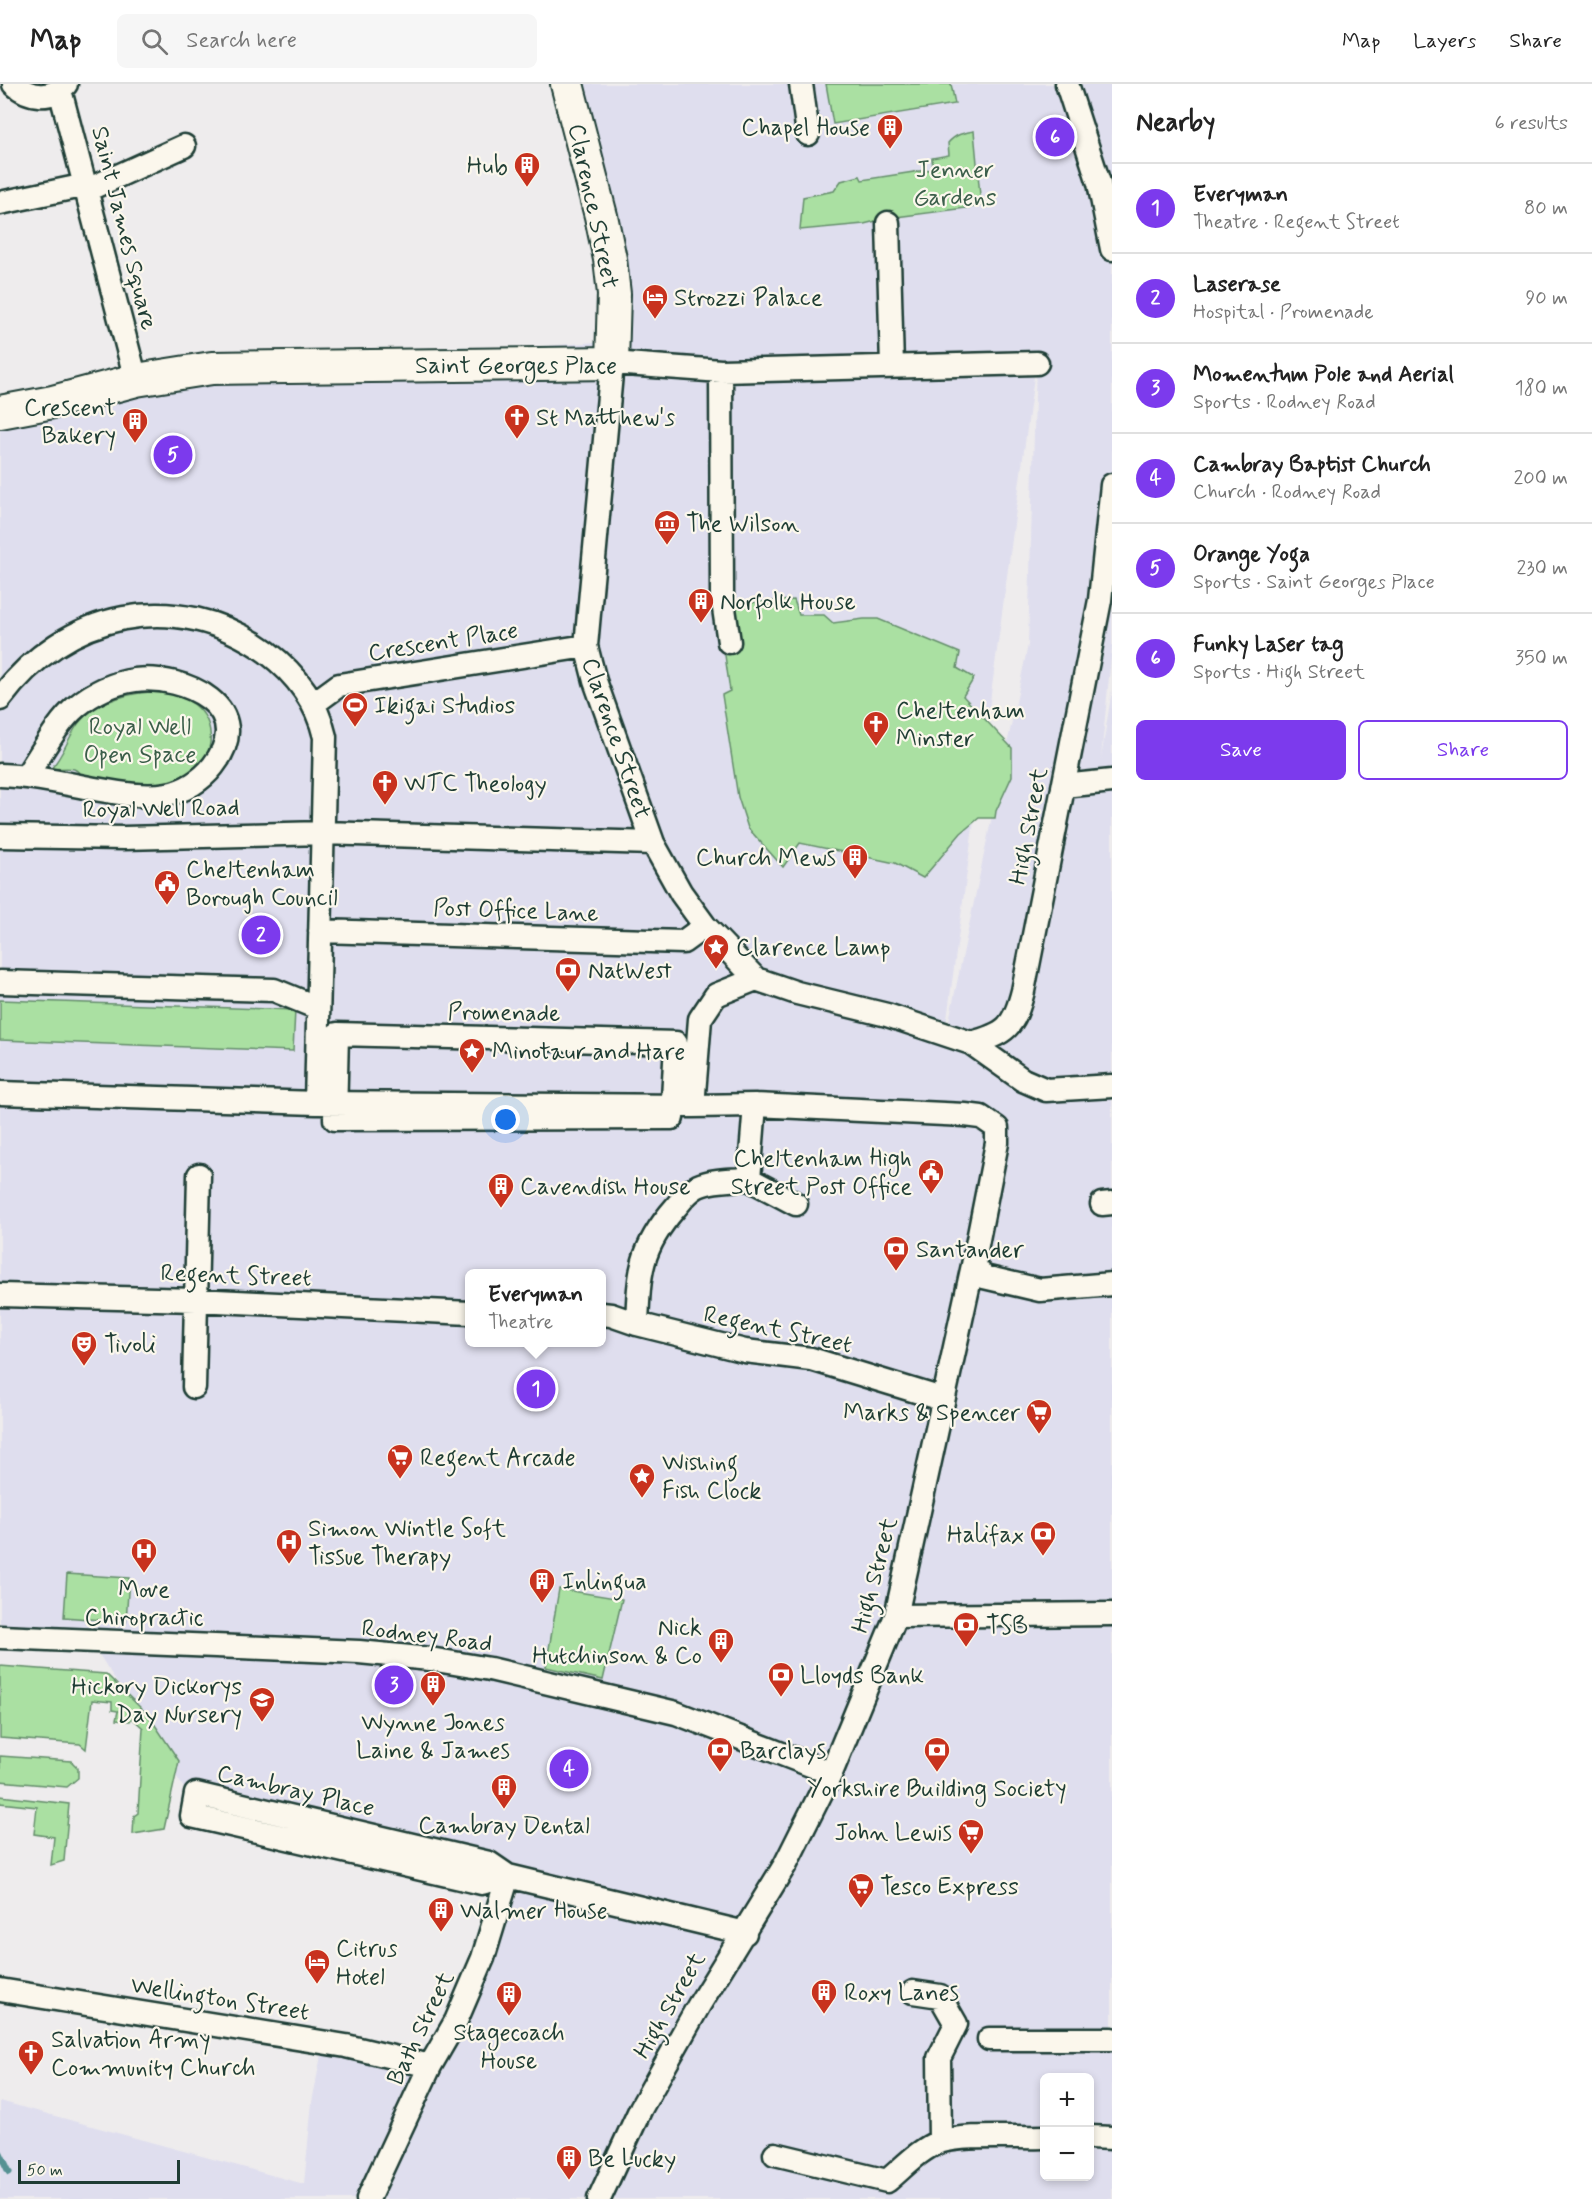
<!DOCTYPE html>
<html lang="en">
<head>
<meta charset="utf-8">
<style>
  :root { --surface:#fff; --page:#f6f6f6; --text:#222; --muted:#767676; --line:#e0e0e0; --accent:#7c3aed }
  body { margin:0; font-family:Mynerve,sans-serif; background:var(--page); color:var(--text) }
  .controls { position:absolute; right:18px; bottom:18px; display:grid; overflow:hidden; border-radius:9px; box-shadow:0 3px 9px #0003 }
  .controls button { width:54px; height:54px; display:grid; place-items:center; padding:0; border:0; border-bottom:2px solid var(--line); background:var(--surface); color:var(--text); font:30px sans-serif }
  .scale { position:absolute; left:18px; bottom:15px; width:162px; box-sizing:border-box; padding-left:6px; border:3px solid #1f3d34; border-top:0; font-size:16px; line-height:21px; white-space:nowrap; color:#1f3d34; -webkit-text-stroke:4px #fbf7ec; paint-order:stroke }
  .you { position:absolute; left:506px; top:1036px; width:21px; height:21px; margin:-15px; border:4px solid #fff; border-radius:50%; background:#1a73e8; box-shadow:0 0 0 9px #1a73e833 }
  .badge { display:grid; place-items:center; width:39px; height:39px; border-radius:50%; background:var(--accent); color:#fff; font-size:20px; font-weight:700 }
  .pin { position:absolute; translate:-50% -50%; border:3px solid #fff; box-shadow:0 2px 6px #0006 }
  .popup { position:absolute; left:465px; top:1185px; width:141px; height:78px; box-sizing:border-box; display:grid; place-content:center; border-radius:9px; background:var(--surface); filter:drop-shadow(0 2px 4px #0005); font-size:20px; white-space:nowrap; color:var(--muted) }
  .popup b { font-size:22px; color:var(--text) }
  .popup::after { content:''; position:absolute; left:50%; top:100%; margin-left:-12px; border:12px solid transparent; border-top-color:var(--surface) }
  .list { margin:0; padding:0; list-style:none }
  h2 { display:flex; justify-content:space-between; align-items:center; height:78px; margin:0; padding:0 24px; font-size:26px }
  h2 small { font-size:20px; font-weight:400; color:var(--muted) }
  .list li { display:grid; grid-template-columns:39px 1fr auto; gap:18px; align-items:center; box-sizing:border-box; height:90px; padding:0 24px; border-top:2px solid var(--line) }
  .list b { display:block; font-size:22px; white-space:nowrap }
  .list p { margin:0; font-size:20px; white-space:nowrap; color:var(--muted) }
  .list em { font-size:20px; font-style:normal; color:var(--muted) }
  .actions { display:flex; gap:12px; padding:18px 24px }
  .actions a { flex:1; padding:14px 0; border:2px solid var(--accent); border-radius:9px; text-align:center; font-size:21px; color:var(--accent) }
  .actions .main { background:var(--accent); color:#fff }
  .icon { flex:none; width:33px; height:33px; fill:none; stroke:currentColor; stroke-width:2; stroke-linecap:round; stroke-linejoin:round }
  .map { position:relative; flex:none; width:1112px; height:2115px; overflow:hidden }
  header { display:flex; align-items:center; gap:36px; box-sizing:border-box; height:84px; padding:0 30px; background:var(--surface); border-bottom:2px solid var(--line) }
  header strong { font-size:28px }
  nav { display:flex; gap:33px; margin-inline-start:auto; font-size:21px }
  .search { width:420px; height:54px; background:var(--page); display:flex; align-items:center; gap:15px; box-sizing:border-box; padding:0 21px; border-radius:9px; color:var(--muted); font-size:22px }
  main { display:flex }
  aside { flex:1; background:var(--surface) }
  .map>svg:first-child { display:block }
</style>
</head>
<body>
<header>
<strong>Map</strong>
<div class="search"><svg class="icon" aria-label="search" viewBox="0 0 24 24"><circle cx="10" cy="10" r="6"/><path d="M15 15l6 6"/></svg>Search here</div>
<nav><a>Map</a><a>Layers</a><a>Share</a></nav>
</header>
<main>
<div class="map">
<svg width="1112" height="2115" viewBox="0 0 1112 2115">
  <rect width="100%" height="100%" fill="#eeeced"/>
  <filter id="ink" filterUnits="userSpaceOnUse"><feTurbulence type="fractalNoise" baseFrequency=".0167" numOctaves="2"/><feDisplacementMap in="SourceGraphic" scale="12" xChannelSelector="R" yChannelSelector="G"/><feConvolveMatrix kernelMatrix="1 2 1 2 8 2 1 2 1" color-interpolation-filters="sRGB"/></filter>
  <g filter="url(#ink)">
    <!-- built -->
    <path fill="#dfdeee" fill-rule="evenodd" d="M 578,0 L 1112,0 L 1112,563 L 1101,674 L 1112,606 L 1112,2115 L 0,2115 L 0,2017 L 304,2100 L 312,2018 L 323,1961 L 445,1973 L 521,1802 L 187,1709 L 88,1553 L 0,1558 L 0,319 L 232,287 L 622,256 ZM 1036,278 L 1028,561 L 946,951 L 945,950 ZM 470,1190 L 602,1190 L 602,1258 L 470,1258 ZM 1044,1994 L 1090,1994 L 1090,2092 L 1044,2092 Z"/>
    <!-- green -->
    <path fill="#aae0a2" stroke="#648e6b" stroke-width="1.5" d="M 826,0 L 951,0 L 955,20 L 833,40 Z
      M 974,47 L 981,122 L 888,134 L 864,140 L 800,146 L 803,113 L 834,107 L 841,97 L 860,92 L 862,96 L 933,85 L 932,74 L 949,71 L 948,59 C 956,50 963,49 974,47 Z
      M 794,516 L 799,531 L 824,531 L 833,539 L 864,535 L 878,535 L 960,569 L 957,584 L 974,594 L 963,612 L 1012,664 L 1012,692 L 996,727 L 995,734 L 979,734 L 961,749 L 923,794 L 895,779 L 800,759 L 783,783 L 748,744 L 738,713 L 722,611 L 730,607 L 725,571 L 729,558 L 728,520 Z
      M 150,608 C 163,609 177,610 189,617 C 216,632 217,669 194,687 C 189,691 183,698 176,700 C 146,706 115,699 86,692 C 80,691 79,687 74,685 C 68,683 58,685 51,685 C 62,672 65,662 73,648 C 87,621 121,610 150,608 Z
      M 0,916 L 295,926 L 293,967 L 0,956 Z
      M 67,1490 L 129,1494 L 126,1538 L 64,1533 Z
      M 559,1505 L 622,1515 L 603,1596 L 546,1583 Z
      M 0,1582 L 106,1590 L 149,1632 L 179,1677 L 164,1745 L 133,1750 L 134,1732 L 138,1729 L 143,1644 L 132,1634 L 130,1637 L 116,1636 L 118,1627 L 112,1626 L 112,1618 L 92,1616 L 86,1665 L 80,1660 L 0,1654 Z
      M 0,1672 L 71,1677 L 78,1684 L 78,1694 L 67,1703 L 0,1697 Z
      M 0,1712 L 69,1720 L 64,1777 L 51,1781 L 54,1753 L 34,1750 L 37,1723 L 0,1719 Z"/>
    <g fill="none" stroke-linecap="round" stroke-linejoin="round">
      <!-- stream -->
      <path stroke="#569293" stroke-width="7" d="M 0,2069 L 9,2088"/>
      <!-- street casing -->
      <g stroke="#1f3d34" stroke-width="27">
        <path id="street" d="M 14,0 C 29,14 52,16 66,0
          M 801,0 L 808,50
          M 1067,0 L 1099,99 L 1112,165
          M 60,6 L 136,296
          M 87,106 L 184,62
          M 0,119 L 86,101
          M 888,139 L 892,282
          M 1037,279 L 721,287 L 612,279 L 586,562 L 595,597 L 653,759 L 681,809 L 705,842 L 756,895 L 797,909 L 887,931 L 971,959 L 1023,996 L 1046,1006 L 1112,1002
          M 721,287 L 722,511 L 729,558
          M 0,615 C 64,528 176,502 267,568 C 296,590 317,618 325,653 L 316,1019
          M 313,620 L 339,601 L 586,562
          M 0,691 C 32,692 63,699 95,705 C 118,709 144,714 167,710 C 185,707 202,696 213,682 C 258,624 185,590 135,596 C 114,599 94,608 77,622 C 56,640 42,669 26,692
          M 1063,702 L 1112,697
          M 0,752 L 124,754 L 323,749 L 653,759
          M 320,847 L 683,858 L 705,842
          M 0,898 L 274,906 L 318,924
          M 337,950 L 676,959 L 672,1034 L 335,1035 Z
          M 971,959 C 1006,950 1014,943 1023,907 L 1100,516 L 1112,401
          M 0,1009 L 316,1019 L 693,1022 L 755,1021 L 965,1031 L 981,1033 L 997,1044 L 997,1059 L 973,1181 L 896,1532 L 831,1689 L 785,1781 L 699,1921 L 641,2024 L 599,2115
          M 693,1022 L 700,935 L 716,911 L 756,895
          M 749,1095 L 796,1120
          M 1102,1120 L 1112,1119
          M 973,1181 L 984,1193 L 1040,1206 L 1112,1200
          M 0,1211 L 196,1216 L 470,1229
          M 602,1230 L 611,1231 L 637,1240 L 745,1267 L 811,1275 L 942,1315
          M 637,1240 C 639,1189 640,1164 675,1124 C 682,1116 688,1107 698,1102 C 713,1095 733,1096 749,1095 L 755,1021
          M 194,1303 L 199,1091
          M 896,1532 L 1112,1530
          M 0,1553 L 359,1568 L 430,1575 L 490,1585 L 676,1629 L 831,1689
          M 196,1710 L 489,1779 L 508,1792 L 482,1799 L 192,1732 Z
          M 0,1906 L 346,1962 L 430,1982
          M 913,1908 L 940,1912 L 956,1940 L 939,1974 L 940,2057
          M 989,1955 L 1112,1955
          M 1090,2053 L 1112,2054
          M 775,2070 L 887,2097 C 903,2084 920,2065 939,2058 C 961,2050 1018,2054 1044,2053
          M 368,2115 L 430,1982 L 456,1937 L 483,1874 L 508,1792 L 745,1849"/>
      </g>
      <!-- secondary casing -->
      <g stroke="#1f3d34" stroke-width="36">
        <path id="secondary" d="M 0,328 L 53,318 L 136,296 L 212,284 L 612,279 L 614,210 L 610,175 L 601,132 L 567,0"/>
      </g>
      <!-- street -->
      <use href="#street" stroke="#fbf7ec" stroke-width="22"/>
      <!-- secondary -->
      <use href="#secondary" stroke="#fbf7ec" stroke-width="32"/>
    </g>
  </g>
  <!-- icons -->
  <defs>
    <g id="building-pin" transform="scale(1.35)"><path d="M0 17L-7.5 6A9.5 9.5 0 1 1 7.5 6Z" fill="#c8321e" stroke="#fbf7ec"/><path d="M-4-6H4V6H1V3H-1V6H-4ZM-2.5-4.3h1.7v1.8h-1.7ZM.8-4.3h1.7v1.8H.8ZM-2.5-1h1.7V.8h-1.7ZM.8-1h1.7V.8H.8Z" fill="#fff"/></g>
    <g id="hotel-pin" transform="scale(1.35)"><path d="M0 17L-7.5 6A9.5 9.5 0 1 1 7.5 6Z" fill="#c8321e" stroke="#fbf7ec"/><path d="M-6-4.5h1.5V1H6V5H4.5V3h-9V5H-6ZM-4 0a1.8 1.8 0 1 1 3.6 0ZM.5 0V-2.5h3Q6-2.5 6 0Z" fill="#fff"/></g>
    <g id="church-pin" transform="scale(1.35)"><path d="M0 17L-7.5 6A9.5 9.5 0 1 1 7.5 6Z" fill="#c8321e" stroke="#fbf7ec"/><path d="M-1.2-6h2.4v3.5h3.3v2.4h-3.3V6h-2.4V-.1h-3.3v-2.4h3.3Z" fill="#fff"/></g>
    <g id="museum-pin" transform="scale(1.35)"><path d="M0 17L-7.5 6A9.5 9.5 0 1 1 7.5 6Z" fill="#c8321e" stroke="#fbf7ec"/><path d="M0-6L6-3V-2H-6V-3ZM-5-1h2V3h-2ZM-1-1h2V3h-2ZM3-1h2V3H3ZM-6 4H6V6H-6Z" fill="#fff"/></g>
    <g id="stadium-pin" transform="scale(1.35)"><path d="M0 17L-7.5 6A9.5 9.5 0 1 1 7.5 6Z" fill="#c8321e" stroke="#fbf7ec"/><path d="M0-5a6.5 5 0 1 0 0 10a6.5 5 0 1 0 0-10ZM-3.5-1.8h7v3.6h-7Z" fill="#fff"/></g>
    <g id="civic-pin" transform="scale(1.35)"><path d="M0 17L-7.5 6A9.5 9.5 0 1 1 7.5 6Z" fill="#c8321e" stroke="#fbf7ec"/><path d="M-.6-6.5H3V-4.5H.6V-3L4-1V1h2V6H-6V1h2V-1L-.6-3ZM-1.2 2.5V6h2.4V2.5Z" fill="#fff"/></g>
    <g id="sight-pin" transform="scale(1.35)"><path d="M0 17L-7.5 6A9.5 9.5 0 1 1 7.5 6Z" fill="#c8321e" stroke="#fbf7ec"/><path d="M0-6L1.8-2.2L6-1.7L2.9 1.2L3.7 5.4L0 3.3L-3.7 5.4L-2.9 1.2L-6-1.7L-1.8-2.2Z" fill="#fff"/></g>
    <g id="bank-pin" transform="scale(1.35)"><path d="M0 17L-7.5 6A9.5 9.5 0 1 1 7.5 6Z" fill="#c8321e" stroke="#fbf7ec"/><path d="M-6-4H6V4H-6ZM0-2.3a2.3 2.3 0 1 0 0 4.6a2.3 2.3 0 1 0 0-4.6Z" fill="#fff"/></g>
    <g id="theatre-pin" transform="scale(1.35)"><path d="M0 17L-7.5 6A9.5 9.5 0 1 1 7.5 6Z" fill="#c8321e" stroke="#fbf7ec"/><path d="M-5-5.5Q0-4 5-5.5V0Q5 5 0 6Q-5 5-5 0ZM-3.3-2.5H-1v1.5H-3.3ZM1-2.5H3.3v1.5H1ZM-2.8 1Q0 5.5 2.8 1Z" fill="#fff"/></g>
    <g id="supermarket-pin" transform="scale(1.35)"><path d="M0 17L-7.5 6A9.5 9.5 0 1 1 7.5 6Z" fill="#c8321e" stroke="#fbf7ec"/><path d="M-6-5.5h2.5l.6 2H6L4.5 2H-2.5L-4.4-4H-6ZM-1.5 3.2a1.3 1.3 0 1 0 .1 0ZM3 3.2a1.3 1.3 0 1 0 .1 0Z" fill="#fff"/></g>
    <g id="hospital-pin" transform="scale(1.35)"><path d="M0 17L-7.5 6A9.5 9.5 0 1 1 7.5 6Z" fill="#c8321e" stroke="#fbf7ec"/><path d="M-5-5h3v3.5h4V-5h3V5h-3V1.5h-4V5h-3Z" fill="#fff"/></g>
    <g id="school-pin" transform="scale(1.35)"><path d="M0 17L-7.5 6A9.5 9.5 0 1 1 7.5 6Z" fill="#c8321e" stroke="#fbf7ec"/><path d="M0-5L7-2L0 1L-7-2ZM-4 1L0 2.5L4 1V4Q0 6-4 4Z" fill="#fff"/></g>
  </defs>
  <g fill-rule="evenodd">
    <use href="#building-pin" x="890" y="43"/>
    <use href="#building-pin" x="527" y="81"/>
    <use href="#hotel-pin" x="655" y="213"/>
    <use href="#church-pin" x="517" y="333"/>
    <use href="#building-pin" x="135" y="337"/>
    <use href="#museum-pin" x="667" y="439"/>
    <use href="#building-pin" x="701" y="517"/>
    <use href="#stadium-pin" x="355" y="621"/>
    <use href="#church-pin" x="876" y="640"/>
    <use href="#church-pin" x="385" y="699"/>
    <use href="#building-pin" x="855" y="773"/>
    <use href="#civic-pin" x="167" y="799"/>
    <use href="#sight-pin" x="716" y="863"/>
    <use href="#bank-pin" x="568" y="886"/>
    <use href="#sight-pin" x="472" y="967"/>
    <use href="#civic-pin" x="931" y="1088"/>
    <use href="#building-pin" x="501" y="1102"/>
    <use href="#bank-pin" x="896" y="1165"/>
    <use href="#theatre-pin" x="84" y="1260"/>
    <use href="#supermarket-pin" x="1039" y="1328"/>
    <use href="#supermarket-pin" x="400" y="1373"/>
    <use href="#sight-pin" x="642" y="1392"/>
    <use href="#bank-pin" x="1043" y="1450"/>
    <use href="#hospital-pin" x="289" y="1458"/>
    <use href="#hospital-pin" x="144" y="1467"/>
    <use href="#building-pin" x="542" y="1497"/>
    <use href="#bank-pin" x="966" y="1541"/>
    <use href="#building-pin" x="721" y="1557"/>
    <use href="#bank-pin" x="781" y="1591"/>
    <use href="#building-pin" x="433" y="1600"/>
    <use href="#school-pin" x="262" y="1616"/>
    <use href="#bank-pin" x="720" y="1666"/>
    <use href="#bank-pin" x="937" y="1666"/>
    <use href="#building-pin" x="504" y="1703"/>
    <use href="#supermarket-pin" x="971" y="1748"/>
    <use href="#supermarket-pin" x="861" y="1802"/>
    <use href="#building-pin" x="441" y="1826"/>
    <use href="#hotel-pin" x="317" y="1878"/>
    <use href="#building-pin" x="824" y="1908"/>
    <use href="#building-pin" x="509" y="1910"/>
    <use href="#church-pin" x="31" y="1969"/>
    <use href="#building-pin" x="569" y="2074"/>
  </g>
  <g text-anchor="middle" stroke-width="4.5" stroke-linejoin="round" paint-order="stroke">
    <!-- poi labels -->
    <g font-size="24" fill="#1f3d34" stroke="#fbf7ec" text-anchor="start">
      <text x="870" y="51" text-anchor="end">Chapel House</text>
      <text x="508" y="89" text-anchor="end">Hub</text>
      <text x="674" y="221">Strozzi Palace</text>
      <text x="116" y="331" text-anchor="end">Crescent<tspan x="116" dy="28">Bakery</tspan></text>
      <text x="536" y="341">St Matthew's</text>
      <text x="686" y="447">The Wilson</text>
      <text x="720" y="525">Norfolk House</text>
      <text x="374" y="629">Ikigai Studios</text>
      <text x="896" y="634">Cheltenham<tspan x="896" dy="28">Minster</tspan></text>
      <text x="404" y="707">WTC Theology</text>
      <text x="836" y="781" text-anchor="end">Church Mews</text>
      <text x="186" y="793">Cheltenham<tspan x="186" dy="28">Borough Council</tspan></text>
      <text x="736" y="871">Clarence Lamp</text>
      <text x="588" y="894">NatWest</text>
      <text x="492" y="975">Minotaur and Hare</text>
      <text x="912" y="1082" text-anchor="end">Cheltenham High<tspan x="912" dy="28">Street Post Office</tspan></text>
      <text x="520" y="1110">Cavendish House</text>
      <text x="916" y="1173">Santander</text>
      <text x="104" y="1268">Tivoli</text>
      <text x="1020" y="1336" text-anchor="end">Marks &amp; Spencer</text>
      <text x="420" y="1381">Regent Arcade</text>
      <text x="662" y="1386">Wishing<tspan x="662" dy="28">Fish Clock</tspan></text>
      <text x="308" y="1452">Simon Wintle Soft<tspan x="308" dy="28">Tissue Therapy</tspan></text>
      <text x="1024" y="1458" text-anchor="end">Halifax</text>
      <text x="562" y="1505">Inlingua</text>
      <text x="144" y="1513" text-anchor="middle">Move<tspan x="144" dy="28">Chiropractic</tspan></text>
      <text x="986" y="1549">TSB</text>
      <text x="702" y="1551" text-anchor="end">Nick<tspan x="702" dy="28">Hutchinson &amp; Co</tspan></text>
      <text x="800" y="1599">Lloyds Bank</text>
      <text x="242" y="1610" text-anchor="end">Hickory Dickorys<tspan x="242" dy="28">Day Nursery</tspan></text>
      <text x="433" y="1646" text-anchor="middle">Wynne Jones<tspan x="433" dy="28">Laine &amp; James</tspan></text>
      <text x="740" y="1674">Barclays</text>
      <text x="937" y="1712" text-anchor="middle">Yorkshire Building Society</text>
      <text x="504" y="1749" text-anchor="middle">Cambray Dental</text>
      <text x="952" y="1756" text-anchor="end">John Lewis</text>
      <text x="880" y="1810">Tesco Express</text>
      <text x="460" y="1834">Walmer House</text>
      <text x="336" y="1872">Citrus<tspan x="336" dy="28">Hotel</tspan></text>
      <text x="844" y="1916">Roxy Lanes</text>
      <text x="509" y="1956" text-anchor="middle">Stagecoach<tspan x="509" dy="28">House</tspan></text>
      <text x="51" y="1963">Salvation Army<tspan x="51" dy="28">Community Church</tspan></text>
      <text x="588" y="2082">Be Lucky</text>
    </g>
    <!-- park labels -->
    <g font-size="24" fill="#3b5e4a" stroke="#fbf7ec">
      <text x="955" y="93">Jenner<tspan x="955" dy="28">Gardens</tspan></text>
      <text x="140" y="650">Royal Well<tspan x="140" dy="28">Open Space</tspan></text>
    </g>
    <!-- street labels -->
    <g font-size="24" fill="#1f3d34" stroke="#fbf7ec">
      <text transform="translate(594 122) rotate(78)" y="8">Clarence Street</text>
      <text transform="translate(125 144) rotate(76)" y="8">Saint James Square</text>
      <text x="516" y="289">Saint Georges Place</text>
      <text transform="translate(443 557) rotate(-9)" y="8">Crescent Place</text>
      <text transform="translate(617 654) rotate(71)" y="8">Clarence Street</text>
      <text transform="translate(161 724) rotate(-1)" y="8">Royal Well Road</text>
      <text transform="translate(1028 742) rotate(-79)" y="8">High Street</text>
      <text transform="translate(516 826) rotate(2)" y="8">Post Office Lane</text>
      <text transform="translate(504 928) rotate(1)" y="8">Promenade</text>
      <text transform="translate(236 1191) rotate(2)" y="8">Regent Street</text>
      <text transform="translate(778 1245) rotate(12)" y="8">Regent Street</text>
      <text transform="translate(874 1491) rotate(-75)" y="8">High Street</text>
      <text transform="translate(427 1551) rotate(7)" y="8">Rodney Road</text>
      <text transform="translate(296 1706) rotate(13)" y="8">Cambray Place</text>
      <text transform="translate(220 1914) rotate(9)" y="8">Wellington Street</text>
      <text transform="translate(669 1921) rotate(-60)" y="8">High Street</text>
      <text transform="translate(420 1944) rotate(-64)" y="8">Bath Street</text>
    </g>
  </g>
</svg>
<div class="controls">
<button>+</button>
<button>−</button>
</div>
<div class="scale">50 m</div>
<div class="you"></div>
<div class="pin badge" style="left:536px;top:1305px">1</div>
<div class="popup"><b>Everyman</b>Theatre</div>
<div class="pin badge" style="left:261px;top:851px">2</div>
<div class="pin badge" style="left:394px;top:1601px">3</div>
<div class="pin badge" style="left:569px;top:1685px">4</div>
<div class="pin badge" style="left:173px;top:371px">5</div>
<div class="pin badge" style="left:1055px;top:53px">6</div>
</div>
<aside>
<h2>Nearby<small>6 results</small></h2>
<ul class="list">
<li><span class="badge">1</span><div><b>Everyman</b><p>Theatre · Regent Street</p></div><em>80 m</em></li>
<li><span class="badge">2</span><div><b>Laserase</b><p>Hospital · Promenade</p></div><em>90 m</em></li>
<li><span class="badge">3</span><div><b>Momentum Pole and Aerial</b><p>Sports · Rodney Road</p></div><em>180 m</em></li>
<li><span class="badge">4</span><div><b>Cambray Baptist Church</b><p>Church · Rodney Road</p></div><em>200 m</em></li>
<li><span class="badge">5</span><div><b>Orange Yoga</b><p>Sports · Saint Georges Place</p></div><em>230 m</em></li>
<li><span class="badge">6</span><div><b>Funky Laser tag</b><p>Sports · High Street</p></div><em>350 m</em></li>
</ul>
<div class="actions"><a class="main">Save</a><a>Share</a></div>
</aside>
</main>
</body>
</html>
